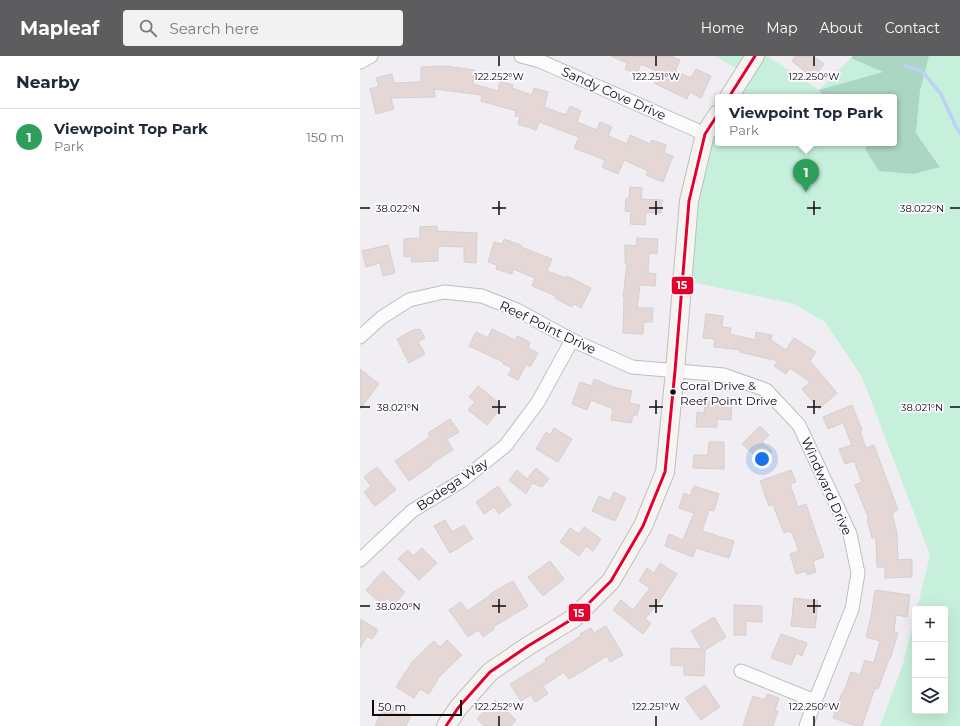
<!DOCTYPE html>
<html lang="en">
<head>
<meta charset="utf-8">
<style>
  :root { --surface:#fff; --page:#f2f2f3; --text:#1f2937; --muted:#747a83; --line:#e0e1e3; --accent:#5d5c5e }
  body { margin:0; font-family:Montserrat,sans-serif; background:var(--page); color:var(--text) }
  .controls { position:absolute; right:12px; bottom:12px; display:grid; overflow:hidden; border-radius:4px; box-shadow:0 4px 16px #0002 }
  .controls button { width:36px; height:36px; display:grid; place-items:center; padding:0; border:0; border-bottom:1px solid var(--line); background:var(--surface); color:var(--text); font:20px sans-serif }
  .scale { position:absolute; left:12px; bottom:10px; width:90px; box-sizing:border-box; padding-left:4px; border:2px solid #0e0d0e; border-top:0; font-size:11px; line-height:14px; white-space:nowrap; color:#0e0d0e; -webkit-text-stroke:3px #fdfbff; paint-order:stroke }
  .you { position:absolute; left:402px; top:403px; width:14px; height:14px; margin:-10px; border:3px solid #fff; border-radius:50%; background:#1a73e8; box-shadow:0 0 0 6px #1a73e833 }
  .badge { display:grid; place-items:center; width:26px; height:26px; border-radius:50%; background:var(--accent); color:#fff; font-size:13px; font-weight:700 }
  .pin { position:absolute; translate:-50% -33px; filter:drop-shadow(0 1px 2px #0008) }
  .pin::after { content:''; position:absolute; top:21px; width:14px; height:12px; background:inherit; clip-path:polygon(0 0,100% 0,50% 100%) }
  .popup { position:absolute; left:355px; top:38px; width:182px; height:52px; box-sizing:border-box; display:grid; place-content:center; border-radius:4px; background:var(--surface); filter:drop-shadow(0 1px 3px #0005); font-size:13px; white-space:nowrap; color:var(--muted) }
  .popup b { font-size:15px; color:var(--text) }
  .popup::after { content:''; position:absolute; left:50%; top:100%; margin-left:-8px; border:8px solid transparent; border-top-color:var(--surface) }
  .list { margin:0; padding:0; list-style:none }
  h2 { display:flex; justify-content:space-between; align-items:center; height:52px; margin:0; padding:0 16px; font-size:17px }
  h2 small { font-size:13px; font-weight:400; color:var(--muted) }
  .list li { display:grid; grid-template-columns:26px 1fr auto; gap:12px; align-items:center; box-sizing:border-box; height:56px; padding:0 16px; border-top:1px solid var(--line) }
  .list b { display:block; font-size:15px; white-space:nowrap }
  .list p { margin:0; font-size:13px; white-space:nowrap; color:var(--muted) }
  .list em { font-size:13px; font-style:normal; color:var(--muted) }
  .icon { flex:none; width:22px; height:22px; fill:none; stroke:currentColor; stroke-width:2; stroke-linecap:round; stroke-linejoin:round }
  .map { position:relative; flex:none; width:600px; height:670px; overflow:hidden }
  header { display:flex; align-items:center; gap:24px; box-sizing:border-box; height:56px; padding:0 20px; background:var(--accent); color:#fff }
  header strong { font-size:19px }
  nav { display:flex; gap:22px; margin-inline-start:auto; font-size:14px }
  .search { width:280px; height:36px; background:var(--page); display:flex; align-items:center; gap:10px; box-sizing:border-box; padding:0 14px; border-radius:4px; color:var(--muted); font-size:15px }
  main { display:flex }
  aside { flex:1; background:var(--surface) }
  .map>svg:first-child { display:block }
</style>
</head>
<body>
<header>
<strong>Mapleaf</strong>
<div class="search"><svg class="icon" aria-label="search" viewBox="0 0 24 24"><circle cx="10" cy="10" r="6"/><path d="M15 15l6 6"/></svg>Search here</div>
<nav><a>Home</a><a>Map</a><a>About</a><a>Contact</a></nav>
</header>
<main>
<aside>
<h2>Nearby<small></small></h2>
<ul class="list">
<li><span class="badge" style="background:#2e9e5b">1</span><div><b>Viewpoint Top Park</b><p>Park</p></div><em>150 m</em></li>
</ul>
</aside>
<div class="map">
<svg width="600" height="670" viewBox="0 0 600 670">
  <rect width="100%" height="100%" fill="#f0eef2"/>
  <!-- green -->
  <path fill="#c6f0dc" d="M 355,0 L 407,0 L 459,34 L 491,2 L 524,16 L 472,41 L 369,41 L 384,17 Z
    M 569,0 L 600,0 L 600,670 L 520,670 L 543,608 L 555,559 L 555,655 L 585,655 L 585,553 L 557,553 L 570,499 L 502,321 L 465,266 L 434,248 L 323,224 L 329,145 L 358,58 L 358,87 L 534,87 L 580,110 L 556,77 L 560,35 Z"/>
  <!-- forest -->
  <path fill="#abd6c3" d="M 493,0 L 569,0 L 560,35 L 556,77 L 580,111 L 554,118 L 519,115 L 506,94 L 506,87 L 534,87 L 534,41 L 463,41 L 459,34 L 523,16 L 491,2 Z"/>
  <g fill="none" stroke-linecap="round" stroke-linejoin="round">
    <!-- stream -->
    <path stroke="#bed0f5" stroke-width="3.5" d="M 545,10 L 562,15 L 581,38 L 596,71 L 600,77"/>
  </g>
  <!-- building -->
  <path fill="#e4d7d5" stroke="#d2d0d2" d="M 251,0 L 311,0 L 320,4 L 315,15 L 331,22 L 336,13 L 351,20 L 341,42 L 330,36 L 327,43 L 294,27 L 299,16 L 281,8 L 277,18 L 265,13 L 267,7 Z
    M 436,0 L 453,0 L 464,8 L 453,22 L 432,5 Z
    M 85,10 L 115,14 L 113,28 L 138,35 L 140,25 L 153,29 L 152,32 L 172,39 L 174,32 L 188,36 L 184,51 L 206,59 L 210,50 L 221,55 L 217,66 L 237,74 L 240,66 L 252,71 L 248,80 L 267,88 L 270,79 L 290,88 L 292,84 L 306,89 L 304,97 L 313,100 L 303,126 L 286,119 L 288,115 L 264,104 L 258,118 L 242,111 L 245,104 L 214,92 L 219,81 L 179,66 L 176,74 L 158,68 L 160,61 L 155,60 L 156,55 L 121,45 L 122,39 L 74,33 L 75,41 L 31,42 L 34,53 L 16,58 L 10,33 L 19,30 L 16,22 L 32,18 L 34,27 L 61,26 L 61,11 Z
    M 270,131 L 282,132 L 281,143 L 302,144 L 301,157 L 286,156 L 285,169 L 270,168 L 271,156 L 265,155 L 266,142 L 269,142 Z
    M 77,170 L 77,175 L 117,177 L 116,207 L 104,206 L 104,191 L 78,190 L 78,205 L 52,206 L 51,200 L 44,201 L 44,183 L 60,182 L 60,171 Z
    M 277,182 L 298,183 L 297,198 L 289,197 L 288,217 L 296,218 L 295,230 L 280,229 L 277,252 L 293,252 L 292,266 L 284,266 L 283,278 L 263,277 L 264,242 L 263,241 L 267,207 L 265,207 L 265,189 L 276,190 Z
    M 144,183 L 161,189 L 161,191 L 192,203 L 187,215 L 206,222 L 207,220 L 231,232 L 221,252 L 214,248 L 212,251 L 195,242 L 196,240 L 172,230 L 175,222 L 153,213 L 152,218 L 136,213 L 137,209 L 128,206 L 134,186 L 142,188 Z
    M 28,189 L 35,217 L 23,220 L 20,207 L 6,211 L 2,195 Z
    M 346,258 L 363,260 L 362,271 L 371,272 L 370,278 L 395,284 L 396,276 L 412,279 L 411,284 L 426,294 L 434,282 L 456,296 L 450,305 L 477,337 L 459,353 L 442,333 L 450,326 L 430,312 L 426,318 L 414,310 L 418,305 L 380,296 L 381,294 L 354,291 L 355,283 L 343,282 Z
    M 60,273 L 65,282 L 58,286 L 65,298 L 49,307 L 37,283 L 53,274 Z
    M 132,273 L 155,284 L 157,280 L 170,286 L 168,292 L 178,297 L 170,311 L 166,308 L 158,324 L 148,319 L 152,312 L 143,308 L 143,306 L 109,290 L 116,276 L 128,282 Z
    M 0,313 L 19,328 L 0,353 Z
    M 234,323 L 253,331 L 272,335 L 269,347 L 280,349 L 277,359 L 273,359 L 271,367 L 251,364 L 253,353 L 231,344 L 227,354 L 212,348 L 220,326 L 232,330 Z
    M 118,330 L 140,348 L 136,353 L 138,355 L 127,369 L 108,354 L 115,346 L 109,341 Z
    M 345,345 L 372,346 L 371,364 L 357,363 L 357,371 L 336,371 L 337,356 L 344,357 Z
    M 492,349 L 502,374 L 500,375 L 506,392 L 514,389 L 538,454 L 532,457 L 538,482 L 537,483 L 538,504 L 552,503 L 552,521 L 525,522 L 525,511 L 517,511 L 516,481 L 512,482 L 507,463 L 509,463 L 495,429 L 502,426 L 494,405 L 485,408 L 479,393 L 492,389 L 483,367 L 468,373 L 463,361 Z
    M 90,363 L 99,376 L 87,383 L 93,394 L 71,408 L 72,409 L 49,425 L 35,405 L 70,381 L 68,377 Z
    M 400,370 L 409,379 L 402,386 L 412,395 L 402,406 L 382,388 Z
    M 194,372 L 212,383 L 198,406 L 176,393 L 186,376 L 190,379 Z
    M 349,386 L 364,386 L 364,413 L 333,412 L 334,399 L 348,399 Z
    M 17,411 L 36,434 L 15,450 L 4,436 L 11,430 L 4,421 Z
    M 176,412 L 189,423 L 182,431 L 172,427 L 166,438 L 149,424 L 157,414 L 167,423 Z
    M 431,414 L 436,426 L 430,428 L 438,451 L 446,448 L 464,501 L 453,505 L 456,516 L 447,519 L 446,515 L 436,518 L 430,498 L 439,495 L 431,475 L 424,477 L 413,449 L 409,450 L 400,425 Z
    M 138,430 L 151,449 L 139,458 L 134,451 L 124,458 L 116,446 Z
    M 334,430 L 359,438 L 354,455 L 349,454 L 342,475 L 374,485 L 369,502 L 336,492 L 333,501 L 305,490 L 309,478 L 323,484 L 334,457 L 319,452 L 324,437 L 330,440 Z
    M 254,436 L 266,442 L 255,465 L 232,455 L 239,440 L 250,445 Z
    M 85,464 L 92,476 L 104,469 L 113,483 L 90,497 L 74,470 Z
    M 224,471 L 241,483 L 233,495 L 226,490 L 219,500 L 200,486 L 210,472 L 219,478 Z
    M 62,492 L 77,507 L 59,524 L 38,503 L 48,494 L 53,500 Z
    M 190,505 L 204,523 L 183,540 L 168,521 Z
    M 300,507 L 317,518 L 299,546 L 285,563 L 291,567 L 283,578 L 253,554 L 261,544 L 273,554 L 290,532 L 279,525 L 287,512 L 294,517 Z
    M 23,515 L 45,536 L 34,548 L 27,542 L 21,548 L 6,534 Z
    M 153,525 L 168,550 L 133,571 L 134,573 L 123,581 L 119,574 L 108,581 L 89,554 L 101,546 L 107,555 L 131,539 L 130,538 Z
    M 515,534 L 550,539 L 547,561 L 536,559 L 534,576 L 538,577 L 530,603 L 529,603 L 518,633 L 515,632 L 502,670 L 496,670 L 473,662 L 482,637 L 483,638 L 491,616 L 500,619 L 505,604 L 514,607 L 520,585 L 506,581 L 511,561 Z
    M 434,542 L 458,545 L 455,572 L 431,570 Z
    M 374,549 L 402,550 L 402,566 L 386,565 L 386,579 L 374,579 Z
    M 354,561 L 366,581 L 345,594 L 344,620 L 324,619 L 324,610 L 311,609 L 311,592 L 342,593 L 331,575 Z
    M 0,563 L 18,574 L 12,583 L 7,580 L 0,592 Z
    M 246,570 L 263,599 L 250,606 L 247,600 L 209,623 L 204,616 L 183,630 L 188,638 L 175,646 L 171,639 L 161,645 L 150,628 L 186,606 L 185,603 L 221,580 L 220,578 L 231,572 L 234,577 Z
    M 421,578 L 447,587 L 442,600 L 436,597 L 431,609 L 411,602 Z
    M 87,584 L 102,599 L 79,621 L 69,638 L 60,633 L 54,642 L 36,631 L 52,606 L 74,585 L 80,591 Z
    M 345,629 L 360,651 L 341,664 L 325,642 Z
    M 407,638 L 419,642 L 415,655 L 418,655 L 413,670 L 383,670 L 393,640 L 405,644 Z
    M 135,644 L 156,664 L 151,670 L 124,670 L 117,663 Z
    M 25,647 L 51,659 L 46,670 L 15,670 Z"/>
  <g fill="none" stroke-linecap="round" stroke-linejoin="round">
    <!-- street casing -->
    <g stroke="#bebdbf" stroke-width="15">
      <path id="street" d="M 161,0 L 180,5 L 345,78
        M 0,6 L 11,0
        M 0,281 L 21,262 L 49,244 L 84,236 L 122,240 L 157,254 L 212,284 L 272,311 L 364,319 L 406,334 L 439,369 L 490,478 L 498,517 L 492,553 L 455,645 L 446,670
        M 0,504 L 52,455 L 103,424 L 146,389 L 178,346 L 212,284
        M 381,615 L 455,645"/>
    </g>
    <!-- secondary casing -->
    <g stroke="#bebdbf" stroke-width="20">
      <path id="secondary" d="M 369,41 L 395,0
        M 86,670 L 98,652 L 130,616 L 168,590 L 214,562 L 251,525 L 283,470 L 305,416 L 315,315 L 329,145 L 345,78 L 358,58"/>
    </g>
    <!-- street -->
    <use href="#street" stroke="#fdfcfd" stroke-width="13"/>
    <!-- secondary -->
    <use href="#secondary" stroke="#f6f3f1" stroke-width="18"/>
    <!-- bus-1 casing -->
    <g stroke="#fdfbff" stroke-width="6">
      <path id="bus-1" d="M 369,41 L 395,0
        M 86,670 L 98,652 L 130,616 L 168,590 L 214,562 L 251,525 L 283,470 L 305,416 L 315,315 L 329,145 L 345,78 L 358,58"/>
    </g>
    <!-- bus-1 -->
    <use href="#bus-1" stroke="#e4002b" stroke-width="3"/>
  </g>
  <!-- ticks -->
  <path fill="none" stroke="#0e0d0e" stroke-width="1.5" d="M 139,0 L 139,10M 296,0 L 296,10M 454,0 L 454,10M 139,145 L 139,159M 296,145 L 296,159M 454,145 L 454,159M 0,152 L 10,152M 132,152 L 146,152M 289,152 L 303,152M 447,152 L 461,152M 590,152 L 600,152M 139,344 L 139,358M 296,344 L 296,358M 454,344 L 454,358M 0,351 L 10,351M 132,351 L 146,351M 289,351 L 303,351M 447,351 L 461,351M 590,351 L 600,351M 139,543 L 139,557M 296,543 L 296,557M 454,543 L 454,557M 0,550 L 10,550M 132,550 L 146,550M 289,550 L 303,550M 447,550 L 461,550M 139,660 L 139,670M 296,660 L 296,670M 454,660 L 454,670"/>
  <!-- markers -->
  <circle fill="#0e0d0e" stroke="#fdfbff" stroke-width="1.5" cx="313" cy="336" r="3.5"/>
  <g text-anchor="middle" stroke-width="3.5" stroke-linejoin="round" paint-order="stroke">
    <!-- bus labels -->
    <g font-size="12" fill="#0e0d0e" stroke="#fdfbff" text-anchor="start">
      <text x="320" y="334">Coral Drive &amp;<tspan x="320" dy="15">Reef Point Drive</tspan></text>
    </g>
    <!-- street labels -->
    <g font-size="13" fill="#0e0d0e" stroke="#fdfbff">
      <text transform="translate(254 37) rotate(24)" y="5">Sandy Cove Drive</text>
      <text transform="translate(188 271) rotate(26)" y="5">Reef Point Drive</text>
      <text transform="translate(92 428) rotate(-34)" y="5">Bodega Way</text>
      <text transform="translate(467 430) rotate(66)" y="5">Windward Drive</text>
    </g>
  </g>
  <g font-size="10" text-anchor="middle" fill="#0e0d0e" stroke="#fdfbff" stroke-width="3.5" stroke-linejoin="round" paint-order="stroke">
    <text x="139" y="24">122.252°W</text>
    <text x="296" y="24">122.251°W</text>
    <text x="454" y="24">122.250°W</text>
    <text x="38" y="156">38.022°N</text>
    <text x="562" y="156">38.022°N</text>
    <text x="38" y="355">38.021°N</text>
    <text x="562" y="355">38.021°N</text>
    <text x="38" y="554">38.020°N</text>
    <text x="139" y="654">122.252°W</text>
    <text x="296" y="654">122.251°W</text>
    <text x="454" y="654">122.250°W</text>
  </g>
  <g stroke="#fdfbff" stroke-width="1.5">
    <rect x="311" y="220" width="23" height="19" rx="4" fill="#e4002b"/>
    <rect x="208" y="547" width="23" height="19" rx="4" fill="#e4002b"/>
  </g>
  <g font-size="11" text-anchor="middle" font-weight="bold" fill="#fff">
    <text x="322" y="233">15</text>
    <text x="219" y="561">15</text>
  </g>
</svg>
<div class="controls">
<button>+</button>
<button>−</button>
<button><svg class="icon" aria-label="layers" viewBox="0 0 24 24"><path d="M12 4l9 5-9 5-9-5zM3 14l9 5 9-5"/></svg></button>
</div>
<div class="scale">50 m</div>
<div class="you"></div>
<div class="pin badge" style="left:446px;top:136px;background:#2e9e5b">1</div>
<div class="popup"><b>Viewpoint Top Park</b>Park</div>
</div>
</main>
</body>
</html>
